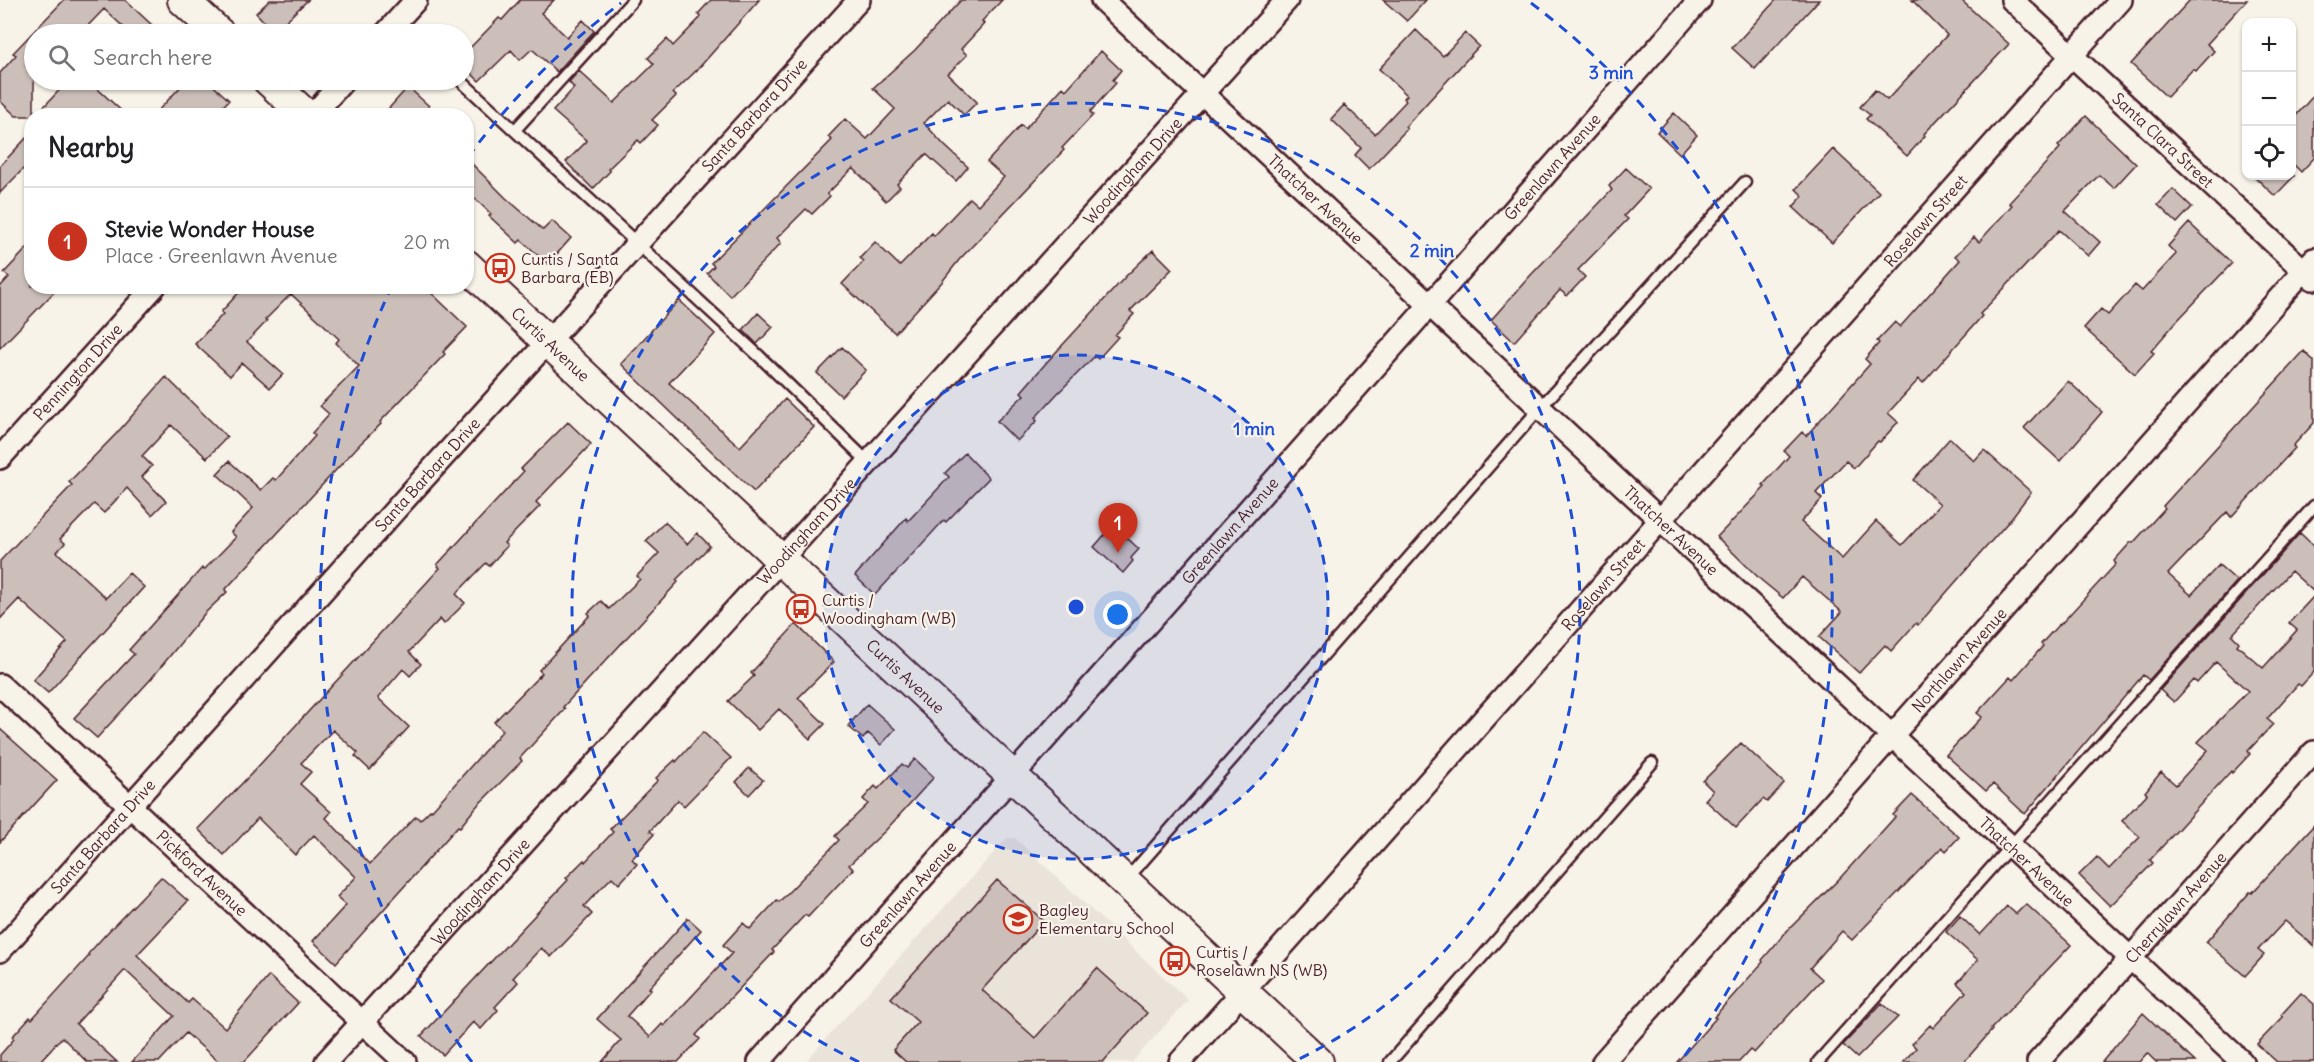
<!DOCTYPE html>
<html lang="en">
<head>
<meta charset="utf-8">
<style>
  :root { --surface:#fff; --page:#f2f2f2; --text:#202124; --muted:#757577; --line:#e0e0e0; --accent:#c8321e }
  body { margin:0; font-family:Delius,sans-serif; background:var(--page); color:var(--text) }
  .controls { position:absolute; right:18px; top:18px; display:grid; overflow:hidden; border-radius:12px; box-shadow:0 2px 4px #0004 }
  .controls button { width:54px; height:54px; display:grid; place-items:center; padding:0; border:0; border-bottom:2px solid var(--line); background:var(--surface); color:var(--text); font:30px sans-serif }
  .you { position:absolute; left:1118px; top:615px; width:21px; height:21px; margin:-15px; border:4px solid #fff; border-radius:50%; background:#1a73e8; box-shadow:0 0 0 9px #1a73e833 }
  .badge { display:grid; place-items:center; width:39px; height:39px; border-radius:50%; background:var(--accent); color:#fff; font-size:20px; font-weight:700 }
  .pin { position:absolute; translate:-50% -50px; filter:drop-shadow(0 2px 3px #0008) }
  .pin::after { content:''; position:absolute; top:32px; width:21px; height:18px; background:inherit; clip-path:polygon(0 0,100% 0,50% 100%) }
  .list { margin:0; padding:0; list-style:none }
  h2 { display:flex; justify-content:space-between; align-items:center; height:78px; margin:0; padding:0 24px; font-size:26px }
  h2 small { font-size:20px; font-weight:400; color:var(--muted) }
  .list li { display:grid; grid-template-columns:39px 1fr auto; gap:18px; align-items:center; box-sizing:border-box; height:108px; padding:0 24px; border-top:2px solid var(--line) }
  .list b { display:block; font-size:22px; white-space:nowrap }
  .list p { margin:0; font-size:20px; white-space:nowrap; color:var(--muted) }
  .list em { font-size:20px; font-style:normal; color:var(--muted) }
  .icon { flex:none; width:33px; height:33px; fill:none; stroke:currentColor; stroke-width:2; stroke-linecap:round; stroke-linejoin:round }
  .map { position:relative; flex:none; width:2314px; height:1062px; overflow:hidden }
  .search { position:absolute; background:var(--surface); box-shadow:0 2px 4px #0004; left:24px; top:24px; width:450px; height:66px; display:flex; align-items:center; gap:15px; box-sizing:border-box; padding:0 21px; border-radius:33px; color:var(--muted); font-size:22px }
  .panel { position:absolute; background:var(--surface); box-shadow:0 2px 4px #0004; left:24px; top:108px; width:450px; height:186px; border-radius:24px }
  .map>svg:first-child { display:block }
</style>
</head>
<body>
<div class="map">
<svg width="2314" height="1062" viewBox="0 0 2314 1062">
  <rect width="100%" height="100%" fill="#f7f3e8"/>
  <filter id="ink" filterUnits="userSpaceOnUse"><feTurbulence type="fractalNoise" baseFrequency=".0167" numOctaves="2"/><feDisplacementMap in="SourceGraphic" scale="12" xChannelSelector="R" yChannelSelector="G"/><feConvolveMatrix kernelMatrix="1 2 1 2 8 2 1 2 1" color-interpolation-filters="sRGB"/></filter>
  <g filter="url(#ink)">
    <!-- built -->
    <path fill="#eae3da" d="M 1007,838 L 1015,838 L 1188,1000 L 1132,1062 L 805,1062 Z"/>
    <!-- building -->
    <path fill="#ccbfb9" stroke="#4a1f2b" stroke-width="1.5" d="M 64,0 L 125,0 L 153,26 L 145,34 L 131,34 L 104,9 L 80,34 L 34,34 L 34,116 L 16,116 L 0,101 L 0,73 L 16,55 L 13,53 Z
      M 270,0 L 308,0 L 274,32 L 256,13 Z
      M 520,0 L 554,0 L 541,13 L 567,37 L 583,20 L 594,31 L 557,72 L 532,49 L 520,60 L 511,50 L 479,81 L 464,66 L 464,54 L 499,18 L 502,20 Z
      M 711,0 L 759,0 L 697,70 L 673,93 L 676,96 L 652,120 L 658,125 L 641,143 L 638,140 L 608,169 L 610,171 L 593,189 L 566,162 L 587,141 L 553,111 L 574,88 L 569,82 L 579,71 L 614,103 L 654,64 L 648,58 L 667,39 L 673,46 L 701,17 L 698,14 Z
      M 961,0 L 1002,0 L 982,21 L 984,24 L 961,49 L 967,55 L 948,74 L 977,102 L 964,115 L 948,99 L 924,123 L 944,145 L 968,167 L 956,181 L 926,154 L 897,184 L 900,187 L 886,201 L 853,168 L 827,194 L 830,196 L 812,214 L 806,209 L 777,238 L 781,243 L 730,296 L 707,273 L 714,266 L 711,263 L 832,140 L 828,137 L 845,119 L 867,139 L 895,109 L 873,88 L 915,50 Z
      M 1383,0 L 1426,0 L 1407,21 Z
      M 1776,0 L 1819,0 L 1755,69 L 1732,48 Z
      M 1912,0 L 1961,0 L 2009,44 L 1924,134 L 1925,136 L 1907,156 L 1866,119 L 1870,115 L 1860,107 L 1875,90 L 1887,100 L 1947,35 Z
      M 2190,0 L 2247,0 L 2207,44 L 2214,51 L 2196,71 L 2193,69 L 2167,97 L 2131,64 Z
      M 1416,30 L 1443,56 L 1465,33 L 1479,46 L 1405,127 L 1407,129 L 1369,169 L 1355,155 L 1361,148 L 1331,119 L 1344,105 L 1375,134 L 1406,101 L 1404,98 L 1407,95 L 1379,69 Z
      M 1101,51 L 1121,70 L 1113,80 L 1116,83 L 1090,112 L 1093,115 L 1062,148 L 1064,150 L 959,260 L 941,283 L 895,333 L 842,284 L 864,261 L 860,258 L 875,242 L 900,266 L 932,233 L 934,236 L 970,198 L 978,205 L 1004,177 L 987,162 L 1021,125 L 1025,129 L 1063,87 L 1066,90 Z
      M 69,80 L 88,80 L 127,116 L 35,116 Z
      M 187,80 L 207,80 L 229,100 L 214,116 L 153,116 Z
      M 408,87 L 429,106 L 420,116 L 382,116 Z
      M 2314,95 L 2314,158 L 2301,172 L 2292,163 L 2292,120 Z
      M 1674,113 L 1697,135 L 1680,154 L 1657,132 Z
      M 2086,116 L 2136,164 L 2114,188 L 2099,175 L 2065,211 L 2100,242 L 2088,256 L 2059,230 L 1980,314 L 1982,316 L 1923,383 L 1919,379 L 1888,413 L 1898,422 L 1880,442 L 1878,441 L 1854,468 L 1846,461 L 1816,493 L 1822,499 L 1801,522 L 1842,559 L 1876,521 L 1902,545 L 1940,504 L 1913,480 L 1950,438 L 1974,461 L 1984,450 L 2031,492 L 2009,521 L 1918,625 L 1916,623 L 1891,651 L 1885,645 L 1859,673 L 1819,637 L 1842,612 L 1802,577 L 1783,598 L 1761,580 L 1717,537 L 1765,487 L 1763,485 L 1789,456 L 1784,451 L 1802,432 L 1806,436 L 1870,364 L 1865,359 L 1879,343 L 1877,341 L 1895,322 L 1900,327 L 1960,260 L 1955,256 L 1974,237 L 1979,242 L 2012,205 L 2009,203 L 2060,148 L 2058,146 Z
      M 32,132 L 32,160 L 0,193 L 0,166 Z
      M 1833,149 L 1879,192 L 1832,243 L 1793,207 L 1803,196 L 1796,189 Z
      M 466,158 L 506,198 L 543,230 L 552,221 L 571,238 L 548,264 L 521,240 L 518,243 L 489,216 L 491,214 L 466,190 Z
      M 1626,168 L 1649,189 L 1624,216 L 1628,219 L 1578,270 L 1585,277 L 1567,296 L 1560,290 L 1514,342 L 1491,320 L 1530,276 L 1612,190 L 1609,186 Z
      M 2254,176 L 2294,176 L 2275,196 Z
      M 2173,189 L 2192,207 L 2177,223 L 2158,205 Z
      M 2189,223 L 2232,263 L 2176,322 L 2151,351 L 2154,353 L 2135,374 L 2084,328 L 2101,309 L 2108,315 L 2135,285 L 2142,291 L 2176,254 L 2168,246 Z
      M 32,243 L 32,286 L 60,286 L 0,348 L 0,287 L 9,277 L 4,273 Z
      M 1153,250 L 1172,269 L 1130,311 L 1134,314 L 1115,335 L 1118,337 L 1098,359 L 1095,356 L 1056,395 L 1035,418 L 1037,421 L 1017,441 L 997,421 L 1024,395 L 1021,392 L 1046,363 L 1126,276 Z
      M 245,286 L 424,286 L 467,327 L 443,352 L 445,354 L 380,422 L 381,424 L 360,444 L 225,590 L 227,592 L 205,613 L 151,679 L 97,738 L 74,718 L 134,654 L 129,650 L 202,568 L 204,570 L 236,537 L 231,532 L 253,508 L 217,474 L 229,461 L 261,490 L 273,478 L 276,480 L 315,436 L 312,433 L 329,414 L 320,406 L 359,366 L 336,343 L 339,339 L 291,294 L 265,320 L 267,321 L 247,342 L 283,374 L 270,388 L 242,363 L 230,376 L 195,344 L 223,314 L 221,312 Z
      M 679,300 L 715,334 L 669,383 L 740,447 L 785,399 L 814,427 L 754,492 L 621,364 Z
      M 758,313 L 773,327 L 757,344 L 743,330 Z
      M 842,347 L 866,370 L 841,396 L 817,373 Z
      M 2304,351 L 2314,361 L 2314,423 L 2293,446 L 2295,448 L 2231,517 L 2227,512 L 2168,574 L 2191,595 L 2219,565 L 2237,581 L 2149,680 L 2143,675 L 2025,814 L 1993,784 L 1986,791 L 1946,755 L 1982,717 L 1977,713 L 2010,677 L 2013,680 L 2043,646 L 2041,644 L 2059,624 L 2060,625 L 2116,564 L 2114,561 L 2131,542 L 2133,543 L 2165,508 L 2163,506 Z
      M 166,377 L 227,437 L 207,458 L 171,425 L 142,456 L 152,466 L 142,477 L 166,501 L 152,515 L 127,488 L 104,513 L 94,504 L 60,539 L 65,543 L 57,552 L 106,598 L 129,573 L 144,587 L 48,693 L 33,680 L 67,642 L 19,599 L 0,619 L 0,561 L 72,485 L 69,482 L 117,433 Z
      M 2068,381 L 2102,412 L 2060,461 L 2024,428 Z
      M 568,422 L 591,444 L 536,502 L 540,506 L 504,543 L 507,546 L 489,566 L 486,563 L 456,594 L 465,603 L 444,624 L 440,619 L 409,652 L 421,664 L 410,676 L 403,669 L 378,698 L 409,727 L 370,770 L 355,756 L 358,753 L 333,730 L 301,763 L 311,772 L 300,784 L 331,812 L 326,818 L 370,864 L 416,816 L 420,820 L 430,810 L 431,811 L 503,730 L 494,722 L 542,673 L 539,670 L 590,615 L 588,613 L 601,601 L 609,609 L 640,579 L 637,576 L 659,553 L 646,541 L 665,522 L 687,544 L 697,533 L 710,546 L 676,580 L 678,582 L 563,707 L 565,709 L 520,758 L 522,761 L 476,807 L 460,827 L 458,826 L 336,963 L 313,941 L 346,905 L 337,897 L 356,877 L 314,835 L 295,855 L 258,818 L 224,855 L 198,829 L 253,772 L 440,568 L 437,565 L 524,471 L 521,469 Z
      M 965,453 L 989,478 L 946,522 L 944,520 L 875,595 L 855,576 L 906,518 L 908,521 L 949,477 L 945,473 Z
      M 1113,525 L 1139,549 L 1131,558 L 1133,561 L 1123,573 L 1094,547 Z
      M 2300,533 L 2314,546 L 2314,592 L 2291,571 L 2232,635 L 2239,642 L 2237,645 L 2263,668 L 2297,630 L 2289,623 L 2314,596 L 2314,672 L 2301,686 L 2298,684 L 2267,719 L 2273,724 L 2248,751 L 2250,754 L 2232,773 L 2231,771 L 2150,860 L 2153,863 L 2110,906 L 2079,875 L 2097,857 L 2109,869 L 2140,837 L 2122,821 L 2147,794 L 2145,792 L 2161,772 L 2176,785 L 2208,750 L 2198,742 L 2248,691 L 2216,662 L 2197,683 L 2194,680 L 2174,702 L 2160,690 Z
      M 796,624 L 834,662 L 798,698 L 825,724 L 810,739 L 779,709 L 758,730 L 728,701 L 754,676 L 751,673 Z
      M 867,704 L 895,729 L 881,745 L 868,733 L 863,739 L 848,726 Z
      M 0,729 L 57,780 L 0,842 Z
      M 703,732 L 731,758 L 684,806 L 678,800 L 650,831 L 654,834 L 632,859 L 637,864 L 619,884 L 612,877 L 584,906 L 592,914 L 551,957 L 541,948 L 513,978 L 518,982 L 495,1007 L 498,1010 L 481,1029 L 473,1022 L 443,1055 L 421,1036 L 568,880 L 566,878 L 584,860 L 585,862 L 613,832 L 610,829 L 658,780 L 656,778 L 675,760 L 676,762 Z
      M 1741,743 L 1784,783 L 1767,802 L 1763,799 L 1736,828 L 1705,800 L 1713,791 L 1703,781 Z
      M 915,759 L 934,777 L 885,831 L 849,865 L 853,869 L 835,888 L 808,917 L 805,915 L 772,950 L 774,952 L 696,1035 L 700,1039 L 678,1062 L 602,1062 L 621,1040 L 597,1019 L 688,918 L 701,930 L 649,988 L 651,989 L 627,1016 L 650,1037 L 662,1024 L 664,1026 L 732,953 L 723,945 L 743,923 L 750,929 L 777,900 L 779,902 L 839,840 L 835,836 L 868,804 L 863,799 L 875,786 L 878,789 L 902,764 L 907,768 Z
      M 749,768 L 763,780 L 749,795 L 736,782 Z
      M 1912,795 L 1959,837 L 1946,851 L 1942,847 L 1852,940 L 1842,931 L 1810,968 L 1822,979 L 1754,1053 L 1750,1050 L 1739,1062 L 1677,1062 L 1716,1018 L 1714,1017 L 1763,962 L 1762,960 L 1786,932 L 1841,877 L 1895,817 L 1893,815 Z
      M 2314,825 L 2314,946 L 2285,921 L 2258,950 L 2264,955 L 2245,976 L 2206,942 L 2250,892 L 2252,893 Z
      M 161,877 L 188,901 L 137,955 L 188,1003 L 192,999 L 225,1028 L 269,976 L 298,1003 L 244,1062 L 219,1062 L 186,1033 L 159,1062 L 132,1062 L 174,1016 L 125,970 L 76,1024 L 117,1062 L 87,1062 L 62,1037 L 39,1062 L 0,1062 L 0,1055 L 14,1039 L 12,1037 L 30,1017 L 32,1019 L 89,956 L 88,954 L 106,934 Z
      M 997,880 L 1044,921 L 982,990 L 1035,1038 L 1097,968 L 1147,1013 L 1103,1062 L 906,1062 L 893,1050 L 918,1022 L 891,998 Z
      M 2026,904 L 2071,945 L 1991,1029 L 1992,1030 L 1964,1062 L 1903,1062 L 1916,1048 L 1912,1044 L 1930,1025 L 1933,1028 L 1966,992 L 1957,983 L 1978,960 L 1946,932 L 1960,916 L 1980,935 L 2007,906 L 2016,914 Z
      M 2301,993 L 2314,1004 L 2314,1062 L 2277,1062 L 2257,1044 L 2283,1017 L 2281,1015 Z
      M 1882,1003 L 1898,1017 L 1857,1058 L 1843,1045 Z
      M 2143,1013 L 2195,1062 L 2156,1062 L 2147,1053 L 2139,1062 L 2102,1062 Z"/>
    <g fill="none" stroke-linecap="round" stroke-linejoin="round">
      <!-- lane casing -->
      <g stroke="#4a1f2b" stroke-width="15">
        <path id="lane" d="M 397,21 L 411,34
          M 460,80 L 758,355 L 869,463
          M 515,130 L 633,0
          M 1126,880 L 1540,408 L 1745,182
          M 1390,1062 L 1652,763
          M 1818,1062 L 2314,506"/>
      </g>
      <!-- street casing -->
      <g stroke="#4a1f2b" stroke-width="26">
        <g id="street">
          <path id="s1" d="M 1102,0 L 2242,1062"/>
          <path id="s2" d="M 2012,0 L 2313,279"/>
          <path d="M 385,34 L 416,0"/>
          <path d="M 312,116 L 344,80"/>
          <path id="s3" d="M 0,458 L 155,286"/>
          <path id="s4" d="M 0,685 L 405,1062"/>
          <path id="s5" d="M 0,951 L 414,489 L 859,0"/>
          <path id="s6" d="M 326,1062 L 1287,0"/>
          <path id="s7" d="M 759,1062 L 1700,0"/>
          <path id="s8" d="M 1180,1062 L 2121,0"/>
          <path id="s9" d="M 1603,1062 L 2314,259"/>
          <path id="s10" d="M 2038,1062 L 2314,752"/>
        </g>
      </g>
      <!-- secondary casing -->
      <g stroke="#4a1f2b" stroke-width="34">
        <g id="secondary">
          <path d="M 183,0 L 220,34"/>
          <path d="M 268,80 L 307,116"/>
          <path id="s11" d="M 466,265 L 1318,1062"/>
        </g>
      </g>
      <!-- lane -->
      <use href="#lane" stroke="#f7f3e8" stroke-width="10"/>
      <!-- street -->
      <use href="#street" stroke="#f7f3e8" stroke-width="21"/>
      <!-- secondary -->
      <use href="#secondary" stroke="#f7f3e8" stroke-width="30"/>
    </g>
  </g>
  <!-- distance rings -->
  <circle cx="1076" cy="607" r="252" fill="#1d4ed8" fill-opacity=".12"/>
  <g fill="none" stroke="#1d4ed8" stroke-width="3" stroke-dasharray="10 8">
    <circle cx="1076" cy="607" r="252"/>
    <path d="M859 1062A504 504 0 1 1 1293 1062"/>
    <path d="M472 1062A756 756 0 0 1 391 288M468 157A756 756 0 0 1 621 3M1531 3A756 756 0 0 1 1680 1062"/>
  </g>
  <!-- icons -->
  <defs>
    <g id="bus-ring" transform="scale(1.5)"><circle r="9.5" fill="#f7f3e8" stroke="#c8321e" stroke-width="1.5"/><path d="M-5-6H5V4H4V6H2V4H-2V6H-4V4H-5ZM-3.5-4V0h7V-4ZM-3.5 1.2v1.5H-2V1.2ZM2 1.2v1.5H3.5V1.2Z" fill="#c8321e"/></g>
    <g id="school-ring" transform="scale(1.5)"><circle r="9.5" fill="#f7f3e8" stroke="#c8321e" stroke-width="1.5"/><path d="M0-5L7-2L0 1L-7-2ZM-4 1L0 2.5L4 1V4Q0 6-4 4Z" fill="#c8321e"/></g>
  </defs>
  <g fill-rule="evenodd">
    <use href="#bus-ring" x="500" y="268"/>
    <use href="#bus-ring" x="801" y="609"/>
    <use href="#school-ring" x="1018" y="919"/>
    <use href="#bus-ring" x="1175" y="961"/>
  </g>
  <g text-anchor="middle" stroke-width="4.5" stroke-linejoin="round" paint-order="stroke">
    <!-- street labels -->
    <g font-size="16" fill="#4a1f2b" stroke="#f7f3e8">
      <text dy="6" stroke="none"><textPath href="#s5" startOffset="1126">Santa Barbara Drive</textPath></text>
      <text dy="6" stroke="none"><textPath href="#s2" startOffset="206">Santa Clara Street</textPath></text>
      <text dy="6" stroke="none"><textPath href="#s7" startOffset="1196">Greenlawn Avenue</textPath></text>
      <text dy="6" stroke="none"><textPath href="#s6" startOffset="1202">Woodingham Drive</textPath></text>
      <text dy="6" stroke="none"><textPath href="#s1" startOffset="292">Thatcher Avenue</textPath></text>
      <text dy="6" stroke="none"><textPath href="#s8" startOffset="1124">Roselawn Street</textPath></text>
      <text dy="6" stroke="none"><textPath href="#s11" startOffset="116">Curtis Avenue</textPath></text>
      <text dy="6" stroke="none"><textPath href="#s3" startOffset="116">Pennington Drive</textPath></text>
      <text dy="6" stroke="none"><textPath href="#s5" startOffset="640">Santa Barbara Drive</textPath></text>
      <text dy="6" stroke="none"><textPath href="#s6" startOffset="716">Woodingham Drive</textPath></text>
      <text dy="6" stroke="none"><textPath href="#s1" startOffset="778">Thatcher Avenue</textPath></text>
      <text dy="6" stroke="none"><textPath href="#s7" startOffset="710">Greenlawn Avenue</textPath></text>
      <text dy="6" stroke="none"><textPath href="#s8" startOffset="638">Roselawn Street</textPath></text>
      <text dy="6" stroke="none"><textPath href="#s9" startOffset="537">Northlawn Avenue</textPath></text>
      <text dy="6" stroke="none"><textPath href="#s11" startOffset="602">Curtis Avenue</textPath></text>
      <text dy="6" stroke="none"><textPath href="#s5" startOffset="154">Santa Barbara Drive</textPath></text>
      <text dy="6" stroke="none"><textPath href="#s1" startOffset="1264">Thatcher Avenue</textPath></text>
      <text dy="6" stroke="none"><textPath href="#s4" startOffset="276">Pickford Avenue</textPath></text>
      <text dy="6" stroke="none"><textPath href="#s6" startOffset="230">Woodingham Drive</textPath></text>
      <text dy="6" stroke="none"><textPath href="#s7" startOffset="224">Greenlawn Avenue</textPath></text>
      <text dy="6" stroke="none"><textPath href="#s10" startOffset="207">Cherrylawn Avenue</textPath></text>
    </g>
    <!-- poi labels -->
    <g font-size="16" fill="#4a1f2b" stroke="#f7f3e8" text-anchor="start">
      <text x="521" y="265">Curtis / Santa<tspan x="521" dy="18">Barbara (EB)</tspan></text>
      <text x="822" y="606">Curtis /<tspan x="822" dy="18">Woodingham (WB)</tspan></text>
      <text x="1039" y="916">Bagley<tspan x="1039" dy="18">Elementary School</tspan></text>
      <text x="1196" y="958">Curtis /<tspan x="1196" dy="18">Roselawn NS (WB)</tspan></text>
    </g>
  </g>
  <circle cx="1076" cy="607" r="9" fill="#1d4ed8" stroke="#f7f3e8" stroke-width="3"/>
  <g font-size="18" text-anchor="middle" font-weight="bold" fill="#1d4ed8" stroke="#f7f3e8" stroke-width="4.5" stroke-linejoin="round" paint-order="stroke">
    <text x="1611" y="79">3 min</text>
    <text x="1432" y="257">2 min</text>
    <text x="1254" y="435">1 min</text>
  </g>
</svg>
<div class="controls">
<button>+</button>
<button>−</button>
<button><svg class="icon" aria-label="locate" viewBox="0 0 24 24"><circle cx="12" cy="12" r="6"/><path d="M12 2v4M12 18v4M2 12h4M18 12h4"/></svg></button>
</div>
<div class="you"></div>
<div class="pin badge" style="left:1118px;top:553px">1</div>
<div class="search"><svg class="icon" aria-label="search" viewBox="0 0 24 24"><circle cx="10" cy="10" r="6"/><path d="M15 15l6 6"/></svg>Search here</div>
<section class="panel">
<h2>Nearby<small></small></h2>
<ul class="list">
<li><span class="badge">1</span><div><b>Stevie Wonder House</b><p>Place · Greenlawn Avenue</p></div><em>20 m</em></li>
</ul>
</section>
</div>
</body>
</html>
